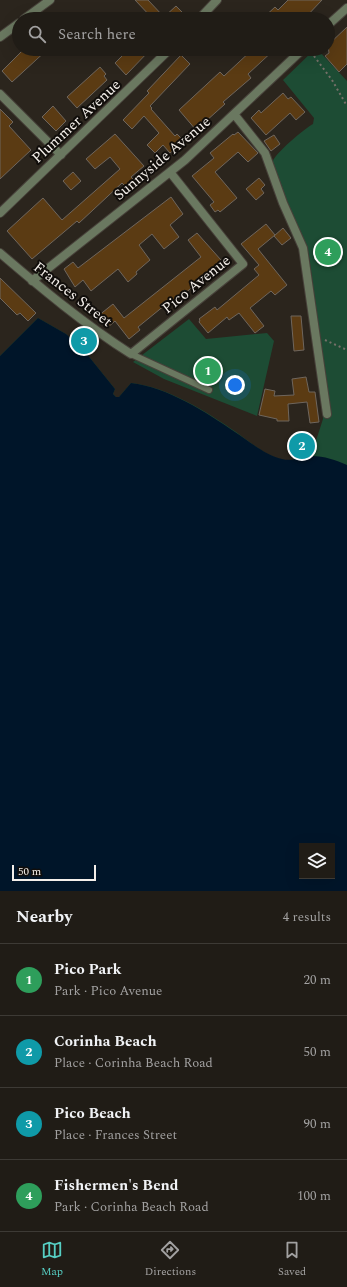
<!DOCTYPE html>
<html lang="en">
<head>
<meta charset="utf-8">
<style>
  :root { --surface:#201c16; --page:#28251f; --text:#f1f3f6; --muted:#a2a1a1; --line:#3d3a35; --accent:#56cec3 }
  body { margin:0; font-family:Spectral,serif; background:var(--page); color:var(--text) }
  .controls { position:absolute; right:12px; bottom:12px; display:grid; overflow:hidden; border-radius:0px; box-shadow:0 4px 16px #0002 }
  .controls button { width:36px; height:36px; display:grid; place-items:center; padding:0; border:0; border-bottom:1px solid var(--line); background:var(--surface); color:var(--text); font:20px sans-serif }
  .scale { position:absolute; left:12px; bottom:10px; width:84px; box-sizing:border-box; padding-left:4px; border:2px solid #f4efea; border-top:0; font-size:11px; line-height:14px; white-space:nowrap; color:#f4efea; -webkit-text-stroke:3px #110e0b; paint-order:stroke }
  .you { position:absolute; left:235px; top:385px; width:14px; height:14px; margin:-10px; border:3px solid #fff; border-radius:50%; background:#1a73e8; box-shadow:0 0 0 6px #1a73e833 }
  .badge { display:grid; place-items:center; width:26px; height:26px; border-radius:50%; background:var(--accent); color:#fff; font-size:13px; font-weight:700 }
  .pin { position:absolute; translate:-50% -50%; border:2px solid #fff; box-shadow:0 1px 4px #0006 }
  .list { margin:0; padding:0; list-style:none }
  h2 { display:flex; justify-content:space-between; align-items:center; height:52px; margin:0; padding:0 16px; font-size:17px }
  h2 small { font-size:13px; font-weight:400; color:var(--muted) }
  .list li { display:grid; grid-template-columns:26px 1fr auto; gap:12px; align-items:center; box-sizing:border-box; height:72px; padding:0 16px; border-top:1px solid var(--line) }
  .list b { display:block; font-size:15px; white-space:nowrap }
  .list p { margin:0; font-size:13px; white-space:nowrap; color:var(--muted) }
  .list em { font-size:13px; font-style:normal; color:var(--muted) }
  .icon { flex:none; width:22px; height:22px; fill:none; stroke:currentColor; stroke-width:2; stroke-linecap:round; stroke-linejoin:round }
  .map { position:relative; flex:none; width:347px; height:891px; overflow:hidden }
  .search { position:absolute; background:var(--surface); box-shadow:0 4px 16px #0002; left:12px; right:12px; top:12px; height:44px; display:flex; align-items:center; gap:10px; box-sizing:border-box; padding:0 14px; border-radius:22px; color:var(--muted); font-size:15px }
  .sheet { height:340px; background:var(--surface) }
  nav { display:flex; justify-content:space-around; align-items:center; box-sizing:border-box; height:56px; border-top:1px solid var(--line); background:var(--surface); font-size:11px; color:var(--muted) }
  nav a { display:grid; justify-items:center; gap:2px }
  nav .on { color:var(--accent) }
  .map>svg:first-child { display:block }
</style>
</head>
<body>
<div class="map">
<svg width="347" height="891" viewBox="0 0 347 891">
  <rect width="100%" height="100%" fill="#2b251d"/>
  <!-- green -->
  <path fill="#1d4c34" d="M 315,49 L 317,49 L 347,81 L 347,532 L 0,356 L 38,318 L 66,334 L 82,348 L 115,389 L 113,394 L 116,397 L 119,397 L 131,383 C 168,387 207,412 236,432 C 250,442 267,457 284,460 C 293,461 302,458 311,456 L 323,419 L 322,408 L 329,406 L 309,256 L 303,237 L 288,208 L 272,163 C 273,155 305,128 313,124 L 314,118 L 283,80 Z
    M 189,319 L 206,339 L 267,333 L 274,341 L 257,416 L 164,379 L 133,362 Z"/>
  <!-- water -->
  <path fill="#001529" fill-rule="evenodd" d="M 38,318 L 66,334 L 82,348 L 115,389 L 113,394 L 116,397 L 119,397 L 131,383 C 167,387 206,412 235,432 C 250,442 265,455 282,459 C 293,462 302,456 312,456 C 324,456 336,460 347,465 L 347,891 L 0,891 L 0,356 ZM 302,846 L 332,846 L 332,876 L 302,876 Z"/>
  <!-- building -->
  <path fill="#5b3b13" stroke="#6f665d" d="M 135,0 L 148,0 L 164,17 L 176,6 L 189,19 L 153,19 Z
    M 288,0 L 322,0 L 304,19 L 262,19 L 275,7 L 278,10 Z
    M 347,27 L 347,64 L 339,72 L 325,56 L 329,53 L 328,45 Z
    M 24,49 L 48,49 L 12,82 L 2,71 Z
    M 129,49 L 151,49 L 126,75 L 115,63 Z
    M 253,49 L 275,49 L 248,74 L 251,78 L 223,102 L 225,104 L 196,130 L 179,110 L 220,72 L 224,76 Z
    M 181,55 L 190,64 L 150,106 L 152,108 L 151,109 L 175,136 L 177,134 L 184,141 L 170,153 L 163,145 L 155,153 L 147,145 L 159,133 L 144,116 L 132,129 L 123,120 L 149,93 L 147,91 Z
    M 100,67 L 106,74 L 104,76 L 107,80 L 77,108 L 67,97 Z
    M 283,93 L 288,99 L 291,97 L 305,112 L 296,120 L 290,113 L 266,135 L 251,118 L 259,110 L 261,113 Z
    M 53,106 L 66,121 L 56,131 L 42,117 Z
    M 0,109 L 13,122 L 9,126 L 31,150 L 0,179 Z
    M 238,132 L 258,153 L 248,162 L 238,152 L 215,172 L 237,198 L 220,212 L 218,210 L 215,212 L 210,205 L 214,202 L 192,176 L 214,158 L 210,153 L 233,134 L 234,135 Z
    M 115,134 L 144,166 L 131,177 L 133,179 L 125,186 L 122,183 L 79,223 L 77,221 L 32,259 L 7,231 L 43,198 L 62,220 L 120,169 L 110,157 L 95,169 L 86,159 Z
    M 274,135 L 280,144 L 271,151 L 264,141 Z
    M 73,172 L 81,181 L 71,190 L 63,181 Z
    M 259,178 L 265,185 L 261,189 L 264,193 L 256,200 L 246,189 Z
    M 171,197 L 183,214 L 170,225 L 179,237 L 164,249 L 152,234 L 139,245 L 150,260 L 136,272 L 137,274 L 128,282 L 118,269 L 91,291 L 83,280 L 75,287 L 64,269 L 73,262 L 78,268 Z
    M 266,224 L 275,235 L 258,249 L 287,285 L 275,295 L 271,291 L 250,308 L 264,326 L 255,333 L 239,313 L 229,320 L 227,317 L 208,333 L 199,322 L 200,320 L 199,319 L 215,307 L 217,310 L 259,275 L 254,269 L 259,265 L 241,244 Z
    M 283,228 L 291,238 L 282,245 L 274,236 Z
    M 197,233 L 221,260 L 213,267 L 214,268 L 182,296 L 184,298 L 174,306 L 170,301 L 138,327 L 140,330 L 129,339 L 115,321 L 107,328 L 98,316 L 113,304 L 124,318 L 201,257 L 188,240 Z
    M 0,278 L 36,313 L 28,321 L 20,313 L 17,315 L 0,298 Z
    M 291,316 L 301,316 L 304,350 L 294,351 Z
    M 306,377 L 309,392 L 315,392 L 319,422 L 310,423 L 307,402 L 288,404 L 289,421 L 277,421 L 277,419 L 259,415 L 265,389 L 275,391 L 274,396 L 294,395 L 292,379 Z"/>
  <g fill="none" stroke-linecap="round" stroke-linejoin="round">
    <!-- lane casing -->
    <g stroke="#47413a" stroke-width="8">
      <path id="lane" d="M 131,354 L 209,390"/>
    </g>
    <!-- street casing -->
    <g stroke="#47413a" stroke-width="10">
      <path id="street" d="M 24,19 L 50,0
        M 199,19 L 217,0
        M 328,25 L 347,8
        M 0,37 L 19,23
        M 0,94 L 61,155
        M 234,114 L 265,153 L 283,203 L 303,248 L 327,414
        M 0,213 L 170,49
        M 0,253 C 42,289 84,324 131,354 L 243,264 L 170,172
        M 32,281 L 185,160 L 303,49"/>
    </g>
    <!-- path -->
    <path stroke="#767069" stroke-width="2" stroke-dasharray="2 3" stroke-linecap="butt" d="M 311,52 L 332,80 L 347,106
      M 325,340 L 347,350"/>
    <!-- lane -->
    <use href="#lane" stroke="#6a7860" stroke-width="6"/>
    <!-- street -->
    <use href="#street" stroke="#6a7860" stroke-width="8"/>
  </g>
  <g text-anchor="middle" stroke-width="4" stroke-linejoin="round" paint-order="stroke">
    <!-- street labels -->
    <g font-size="15" fill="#f4efea" stroke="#110e0b">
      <text transform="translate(76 121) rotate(-43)" y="5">Plummer Avenue</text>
      <text transform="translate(162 158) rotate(-40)" y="5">Sunnyside Avenue</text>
      <text transform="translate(196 284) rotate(-39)" y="5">Pico Avenue</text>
      <text transform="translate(73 294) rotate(38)" y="5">Frances Street</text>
    </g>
  </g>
</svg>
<div class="controls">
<button><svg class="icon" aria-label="layers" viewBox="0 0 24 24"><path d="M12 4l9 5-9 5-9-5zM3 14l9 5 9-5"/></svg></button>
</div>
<div class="scale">50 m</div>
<div class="you"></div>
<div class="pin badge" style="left:208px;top:371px;background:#2e9e5b">1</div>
<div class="pin badge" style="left:302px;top:446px;background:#0f9aa8">2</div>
<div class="pin badge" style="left:84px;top:341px;background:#0f9aa8">3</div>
<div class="pin badge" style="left:328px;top:252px;background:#2e9e5b">4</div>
<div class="search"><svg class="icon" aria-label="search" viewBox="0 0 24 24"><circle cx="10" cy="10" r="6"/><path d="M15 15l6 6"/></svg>Search here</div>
</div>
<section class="sheet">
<h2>Nearby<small>4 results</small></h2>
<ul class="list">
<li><span class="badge" style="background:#2e9e5b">1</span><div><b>Pico Park</b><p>Park · Pico Avenue</p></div><em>20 m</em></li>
<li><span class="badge" style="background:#0f9aa8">2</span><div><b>Corinha Beach</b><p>Place · Corinha Beach Road</p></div><em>50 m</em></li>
<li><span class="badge" style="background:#0f9aa8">3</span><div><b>Pico Beach</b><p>Place · Frances Street</p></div><em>90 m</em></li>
<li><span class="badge" style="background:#2e9e5b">4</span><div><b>Fishermen's Bend</b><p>Park · Corinha Beach Road</p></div><em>100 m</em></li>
</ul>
</section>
<nav>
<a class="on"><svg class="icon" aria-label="map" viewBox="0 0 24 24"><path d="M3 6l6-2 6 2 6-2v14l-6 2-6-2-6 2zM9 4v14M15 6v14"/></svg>Map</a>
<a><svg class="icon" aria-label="directions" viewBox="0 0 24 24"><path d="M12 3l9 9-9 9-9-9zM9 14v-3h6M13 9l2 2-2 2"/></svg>Directions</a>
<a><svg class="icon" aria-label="saved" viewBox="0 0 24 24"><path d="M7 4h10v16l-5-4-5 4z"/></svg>Saved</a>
</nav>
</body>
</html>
